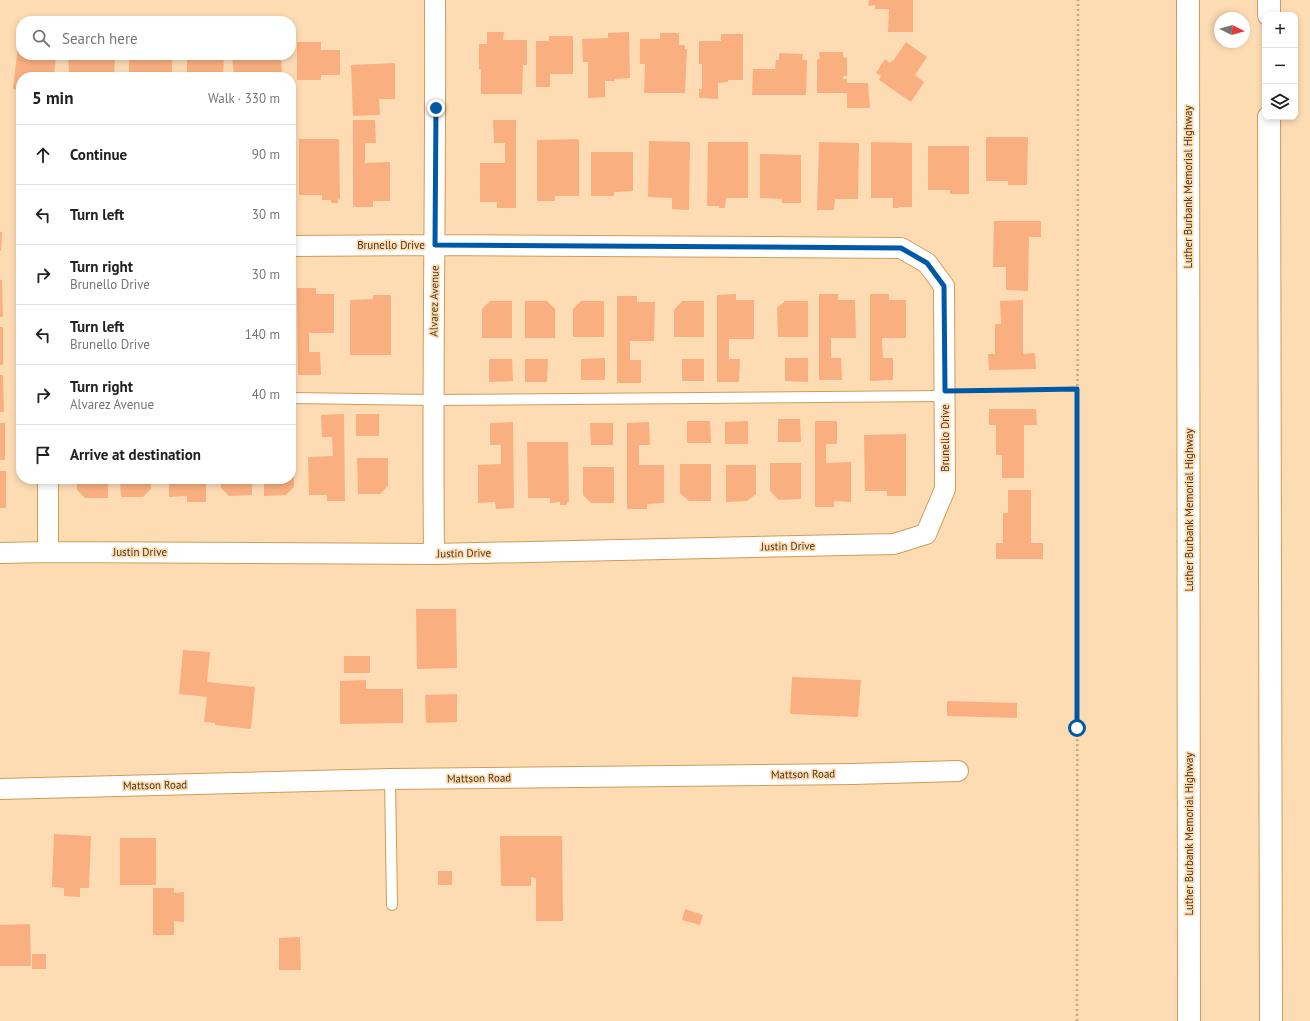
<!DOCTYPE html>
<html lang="en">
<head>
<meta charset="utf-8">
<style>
  :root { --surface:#fff; --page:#f2f2f2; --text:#202124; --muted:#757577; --line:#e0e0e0 }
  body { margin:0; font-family:"PT Sans",sans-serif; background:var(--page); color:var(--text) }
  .controls { position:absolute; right:12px; top:12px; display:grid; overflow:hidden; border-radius:8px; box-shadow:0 2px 6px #0003 }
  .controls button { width:36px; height:36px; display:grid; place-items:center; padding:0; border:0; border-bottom:1px solid var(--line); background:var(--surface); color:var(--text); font:20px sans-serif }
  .compass { position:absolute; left:1214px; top:12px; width:36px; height:36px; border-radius:50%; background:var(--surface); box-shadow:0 2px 6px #0003; rotate:95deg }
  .stop { position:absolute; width:12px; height:12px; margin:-9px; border:3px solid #0059a6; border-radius:50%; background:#fff }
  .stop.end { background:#0059a6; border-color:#fff; box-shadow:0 1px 4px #0008 }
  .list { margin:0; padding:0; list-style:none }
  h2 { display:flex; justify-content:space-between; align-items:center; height:52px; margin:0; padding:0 16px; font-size:17px }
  h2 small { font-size:13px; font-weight:400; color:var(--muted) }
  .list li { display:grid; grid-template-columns:26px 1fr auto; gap:12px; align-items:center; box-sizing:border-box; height:60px; padding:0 16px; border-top:1px solid var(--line) }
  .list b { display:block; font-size:15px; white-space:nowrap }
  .list p { margin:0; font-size:13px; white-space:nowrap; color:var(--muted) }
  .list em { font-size:13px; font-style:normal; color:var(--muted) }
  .icon { flex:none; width:22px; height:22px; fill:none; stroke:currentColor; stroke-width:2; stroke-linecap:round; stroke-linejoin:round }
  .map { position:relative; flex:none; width:1310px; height:1021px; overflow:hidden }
  .search { position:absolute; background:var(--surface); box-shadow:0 2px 6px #0003; left:16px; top:16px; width:280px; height:44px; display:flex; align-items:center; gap:10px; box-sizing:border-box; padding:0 14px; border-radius:16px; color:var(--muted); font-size:15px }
  .panel { position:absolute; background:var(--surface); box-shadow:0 2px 6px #0003; left:16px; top:72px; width:280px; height:412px; border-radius:16px }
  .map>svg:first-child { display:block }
</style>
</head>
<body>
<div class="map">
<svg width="1310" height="1021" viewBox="0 0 1310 1021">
  <rect width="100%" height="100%" fill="#fddcb4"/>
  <!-- building -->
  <path fill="#faaf80" d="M 869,0 L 913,0 L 913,32 L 888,32 L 889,9 L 875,9 L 875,5 L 868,6 Z
    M 487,32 L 504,32 L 503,40 L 527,40 L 527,65 L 523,65 L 522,94 L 481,94 L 481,69 L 479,69 L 479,44 L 487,44 Z
    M 629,32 L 630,78 L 615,79 L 615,81 L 605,81 L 605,97 L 588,98 L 588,62 L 583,62 L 582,39 L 608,38 L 608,33 Z
    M 660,33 L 679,33 L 679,45 L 685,45 L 685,49 L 687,49 L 685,93 L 644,93 L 645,64 L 640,64 L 640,39 L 660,39 Z
    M 721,34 L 743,34 L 743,80 L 728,80 L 728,82 L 718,83 L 718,99 L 699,98 L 699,89 L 702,89 L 702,64 L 699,64 L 699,41 L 721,41 Z
    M 549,36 L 573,36 L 573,74 L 550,74 L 550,87 L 536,87 L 536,41 L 549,41 Z
    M 297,42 L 321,42 L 321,50 L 340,50 L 340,75 L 321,75 L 321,80 L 297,80 Z
    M 906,42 L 927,57 L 915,75 L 924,82 L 911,102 L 879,80 L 881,76 L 876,73 L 885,59 L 890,63 L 892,60 L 893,61 Z
    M 18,46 L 21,46 L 21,55 L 56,55 L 54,77 L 21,77 L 21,90 L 13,89 Z
    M 819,52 L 843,52 L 843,57 L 847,58 L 847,76 L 843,76 L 843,79 L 847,79 L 847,83 L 868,83 L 870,108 L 847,108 L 847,93 L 817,93 L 817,59 L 820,59 Z
    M 779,53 L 803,54 L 802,60 L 807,60 L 806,95 L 752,95 L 753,69 L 775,69 L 776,60 L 779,60 Z
    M 68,55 L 115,55 L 114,77 L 72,77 L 72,72 L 69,72 Z
    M 129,55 L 172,55 L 172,77 L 129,77 Z
    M 187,55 L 224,55 L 223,77 L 187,77 Z
    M 232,55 L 281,55 L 282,77 L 234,77 Z
    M 395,63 L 395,99 L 379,99 L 380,115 L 353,116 L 351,65 Z
    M 353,120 L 375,120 L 376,143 L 365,143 L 365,163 L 390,162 L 390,201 L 373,201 L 373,207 L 353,207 Z
    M 493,120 L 516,120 L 516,208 L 497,208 L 497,202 L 480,202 L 480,163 L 505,163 L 505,143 L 494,143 Z
    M 986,137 L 1028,137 L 1027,185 L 1008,185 L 1008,181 L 986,181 Z
    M 299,139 L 339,139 L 340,200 L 338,199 L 338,203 L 331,203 L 331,200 L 322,200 L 322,195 L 299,195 Z
    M 579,139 L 579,196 L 555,196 L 555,201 L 537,201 L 537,140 Z
    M 649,141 L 690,142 L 689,210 L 672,209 L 672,198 L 648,197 Z
    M 708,142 L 748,142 L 748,198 L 726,198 L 725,208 L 719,208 L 719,206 L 707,206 Z
    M 819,142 L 859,143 L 858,199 L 835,199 L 834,210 L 817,210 Z
    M 871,142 L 912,143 L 912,207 L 899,207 L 899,208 L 893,208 L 893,198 L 871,198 Z
    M 928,146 L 969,146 L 969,194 L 950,194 L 950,190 L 928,190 Z
    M 591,152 L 633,152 L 633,191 L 614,192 L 614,196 L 591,196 Z
    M 760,154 L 801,155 L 801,203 L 782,203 L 782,199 L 760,198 Z
    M 994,221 L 1041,221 L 1041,237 L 1029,237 L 1028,291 L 1006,290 L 1006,267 L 993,267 Z
    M 0,232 L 2,232 L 1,251 L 0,251 Z
    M 0,280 L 2,280 L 3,317 L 0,317 Z
    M 297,288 L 316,288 L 316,294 L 334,294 L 334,333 L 309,333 L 309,352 L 320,352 L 321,375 L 298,375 Z
    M 736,294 L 736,300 L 754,300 L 754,339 L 729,339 L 729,359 L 740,359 L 739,382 L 717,382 L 717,295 Z
    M 819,294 L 838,294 L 838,300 L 855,300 L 856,338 L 831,338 L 831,358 L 841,358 L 842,380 L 819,380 Z
    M 870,294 L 889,294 L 889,300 L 906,300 L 906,338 L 882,338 L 883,358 L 893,358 L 893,380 L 870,381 Z
    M 373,295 L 391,295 L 391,355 L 350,355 L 350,300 L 373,299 Z
    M 617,296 L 637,296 L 637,302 L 655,302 L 654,341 L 630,341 L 630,360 L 641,360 L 641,383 L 617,383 Z
    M 1023,300 L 1023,354 L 1035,353 L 1036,369 L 989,370 L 988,354 L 995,354 L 995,324 L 1001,324 L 1000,301 Z
    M 490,301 L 512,301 L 512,338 L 482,338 L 482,309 Z
    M 525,301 L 547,301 L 555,309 L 555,338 L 525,338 Z
    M 581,301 L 604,301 L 604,337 L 573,337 L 573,309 Z
    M 682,301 L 704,301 L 704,337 L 674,337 L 674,310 Z
    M 785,301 L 808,301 L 808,337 L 778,337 L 777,308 Z
    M 0,327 L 3,327 L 3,365 L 0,365 Z
    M 605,358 L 605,380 L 581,380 L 581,359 Z
    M 785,358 L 808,358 L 808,382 L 785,381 Z
    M 489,359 L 512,359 L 513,381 L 489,382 Z
    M 525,359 L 548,359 L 547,382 L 525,382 Z
    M 682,359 L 704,359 L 704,381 L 682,381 Z
    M 0,375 L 3,375 L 4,412 L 0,412 Z
    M 989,409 L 1036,409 L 1037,425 L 1024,425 L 1024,478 L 1002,478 L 1002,455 L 996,455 L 996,425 L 989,425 Z
    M 344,414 L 345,501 L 327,501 L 327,495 L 309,495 L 308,457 L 333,456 L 332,437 L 322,437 L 321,415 Z
    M 356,414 L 379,414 L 379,436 L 356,436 Z
    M 778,419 L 800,419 L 801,442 L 778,442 Z
    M 687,421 L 710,421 L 711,443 L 687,443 Z
    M 748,421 L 748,444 L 725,444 L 725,422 Z
    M 815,421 L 837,421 L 837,444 L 826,444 L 826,463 L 851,462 L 851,502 L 834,501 L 834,507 L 815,507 Z
    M 513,422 L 514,508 L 496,509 L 495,502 L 478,503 L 478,465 L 501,464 L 501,445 L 490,445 L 490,423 Z
    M 649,422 L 650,445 L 639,445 L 639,465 L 664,465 L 664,503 L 647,504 L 647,509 L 627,509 L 627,423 Z
    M 0,423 L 5,423 L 5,460 L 0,460 Z
    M 590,423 L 613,423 L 613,445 L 591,445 Z
    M 906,434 L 906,496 L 887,496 L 887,491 L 865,491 L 864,435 Z
    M 527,442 L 568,442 L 569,502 L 567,502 L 567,505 L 560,505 L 560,502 L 550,503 L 550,498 L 528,498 Z
    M 294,458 L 294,487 L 286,495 L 264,496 L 264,479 L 291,479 L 291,459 Z
    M 357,458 L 388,458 L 388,486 L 380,494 L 358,494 Z
    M 770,463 L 801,463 L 801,499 L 779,500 L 770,491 Z
    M 680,464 L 711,464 L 711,501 L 689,501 L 680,493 Z
    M 726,465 L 756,465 L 756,494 L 747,501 L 726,502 Z
    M 583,467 L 614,467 L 614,503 L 591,503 L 583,495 Z
    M 0,471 L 6,471 L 6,508 L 0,508 Z
    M 77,479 L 108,479 L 108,498 L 85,498 L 77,490 Z
    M 120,479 L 151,479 L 151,489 L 143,497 L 121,497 Z
    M 169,479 L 206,479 L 206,502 L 187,502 L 187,496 L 169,497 Z
    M 221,479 L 252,479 L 252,495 L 229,496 L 221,488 Z
    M 1008,490 L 1031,490 L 1031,543 L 1043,543 L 1043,559 L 996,559 L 996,543 L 1003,543 L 1003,513 L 1008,513 Z
    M 416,609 L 456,609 L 457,668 L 417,669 Z
    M 183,650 L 210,652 L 207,682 L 255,687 L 251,729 L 215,725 L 215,723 L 204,722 L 207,697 L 179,694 Z
    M 344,656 L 370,656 L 370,673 L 344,673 Z
    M 792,677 L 861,680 L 858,717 L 790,714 Z
    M 366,680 L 366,689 L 403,689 L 403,723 L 340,724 L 340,681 Z
    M 457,694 L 457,722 L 426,723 L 425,695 Z
    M 947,701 L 1017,703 L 1017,718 L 947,716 Z
    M 54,834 L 91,836 L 89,888 L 80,888 L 80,897 L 64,896 L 64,888 L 52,887 Z
    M 500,836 L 562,836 L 563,921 L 536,921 L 536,878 L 531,877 L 531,886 L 501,886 Z
    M 120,838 L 156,838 L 156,885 L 120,885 Z
    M 438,871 L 452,871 L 452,885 L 438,885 Z
    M 153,888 L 174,888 L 174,893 L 184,892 L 184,922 L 174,921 L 174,935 L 153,935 Z
    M 685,909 L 703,915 L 700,925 L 682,920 Z
    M 30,924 L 31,966 L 0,966 L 0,925 Z
    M 300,937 L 301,970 L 279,970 L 279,938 Z
    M 32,954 L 46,954 L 46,969 L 32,969 Z"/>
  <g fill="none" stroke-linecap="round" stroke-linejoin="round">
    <!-- lane casing -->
    <g stroke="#cf9c56" stroke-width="12">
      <path id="lane" d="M 291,398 L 433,400 L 945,396
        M 390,779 L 392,905"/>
    </g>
    <!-- street casing -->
    <g stroke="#cf9c56" stroke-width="22">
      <path id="street" d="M 48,552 L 48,479
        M 0,553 L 48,552 L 434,554 L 894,544 L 926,534 L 945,489 L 944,286 L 927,263 L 901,248 L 435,245 L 291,246
        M 434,554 C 432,369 436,185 435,0
        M 0,789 L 390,779 L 853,774 L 958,771"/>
    </g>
    <!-- highway casing -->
    <g stroke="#cf9c56" stroke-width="24">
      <path id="highway" d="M 1188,0 L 1189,1021
        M 1269,0 L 1269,15
        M 1269,117 L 1271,1021"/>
    </g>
    <!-- path -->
    <path stroke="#c6a984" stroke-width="2.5" stroke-dasharray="2 3" stroke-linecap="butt" d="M 968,391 L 1077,389
      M 1077,1021 L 1078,0"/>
    <!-- lane -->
    <use href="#lane" stroke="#fff" stroke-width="10"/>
    <!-- street -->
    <use href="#street" stroke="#fff" stroke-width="20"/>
    <!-- highway -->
    <use href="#highway" stroke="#fff" stroke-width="22"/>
  </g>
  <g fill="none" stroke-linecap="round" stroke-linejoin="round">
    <!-- route -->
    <path stroke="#0059a6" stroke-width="5" d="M 436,108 L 435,245 L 901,248 L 927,263 L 944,286 L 945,391 L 1077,389 L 1077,728"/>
  </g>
  <g text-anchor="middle" stroke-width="3.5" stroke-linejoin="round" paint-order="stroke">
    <!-- street labels -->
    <g font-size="11" fill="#4a3517" stroke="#fddcb4">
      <text transform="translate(1188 187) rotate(-90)" y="4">Luther Burbank Memorial Highway</text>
      <text x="391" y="249">Brunello Drive</text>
      <text transform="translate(434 301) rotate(-89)" y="4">Alvarez Avenue</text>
      <text transform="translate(945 438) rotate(-90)" y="4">Brunello Drive</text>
      <text transform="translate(1189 510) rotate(-90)" y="4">Luther Burbank Memorial Highway</text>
      <text transform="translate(788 546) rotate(-1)" y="4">Justin Drive</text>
      <text x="140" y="556">Justin Drive</text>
      <text transform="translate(464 553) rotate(-1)" y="4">Justin Drive</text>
      <text transform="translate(803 774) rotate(-1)" y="4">Mattson Road</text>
      <text transform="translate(479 778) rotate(-1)" y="4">Mattson Road</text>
      <text transform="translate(155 785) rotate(-1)" y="4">Mattson Road</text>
      <text transform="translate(1189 834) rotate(-90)" y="4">Luther Burbank Memorial Highway</text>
    </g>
  </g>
</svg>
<div class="controls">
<button>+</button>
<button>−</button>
<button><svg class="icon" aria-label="layers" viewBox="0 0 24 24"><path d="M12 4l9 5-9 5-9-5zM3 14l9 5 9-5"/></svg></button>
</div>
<svg class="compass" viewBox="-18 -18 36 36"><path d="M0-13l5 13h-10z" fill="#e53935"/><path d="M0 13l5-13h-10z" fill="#757577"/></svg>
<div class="stop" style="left:1077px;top:728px"></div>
<div class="stop end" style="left:436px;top:108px"></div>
<div class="search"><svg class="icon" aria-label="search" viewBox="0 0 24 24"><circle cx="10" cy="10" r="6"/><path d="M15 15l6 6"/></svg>Search here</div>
<section class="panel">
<h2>5 min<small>Walk · 330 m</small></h2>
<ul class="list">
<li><svg class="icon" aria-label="ahead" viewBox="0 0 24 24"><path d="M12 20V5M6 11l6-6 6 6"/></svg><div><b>Continue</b></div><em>90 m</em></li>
<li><svg class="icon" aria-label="left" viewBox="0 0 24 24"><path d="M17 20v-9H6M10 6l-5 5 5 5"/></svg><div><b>Turn left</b></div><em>30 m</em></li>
<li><svg class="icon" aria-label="right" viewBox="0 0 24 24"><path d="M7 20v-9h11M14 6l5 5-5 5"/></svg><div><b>Turn right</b><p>Brunello Drive</p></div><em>30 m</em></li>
<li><svg class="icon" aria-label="left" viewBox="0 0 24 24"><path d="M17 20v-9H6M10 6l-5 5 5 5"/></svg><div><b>Turn left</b><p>Brunello Drive</p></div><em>140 m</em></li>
<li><svg class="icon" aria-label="right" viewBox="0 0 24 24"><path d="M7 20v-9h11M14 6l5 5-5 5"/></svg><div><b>Turn right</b><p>Alvarez Avenue</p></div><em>40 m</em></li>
<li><svg class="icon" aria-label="arrive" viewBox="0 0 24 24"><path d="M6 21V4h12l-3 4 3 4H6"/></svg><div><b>Arrive at destination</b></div></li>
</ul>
</section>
</div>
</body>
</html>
